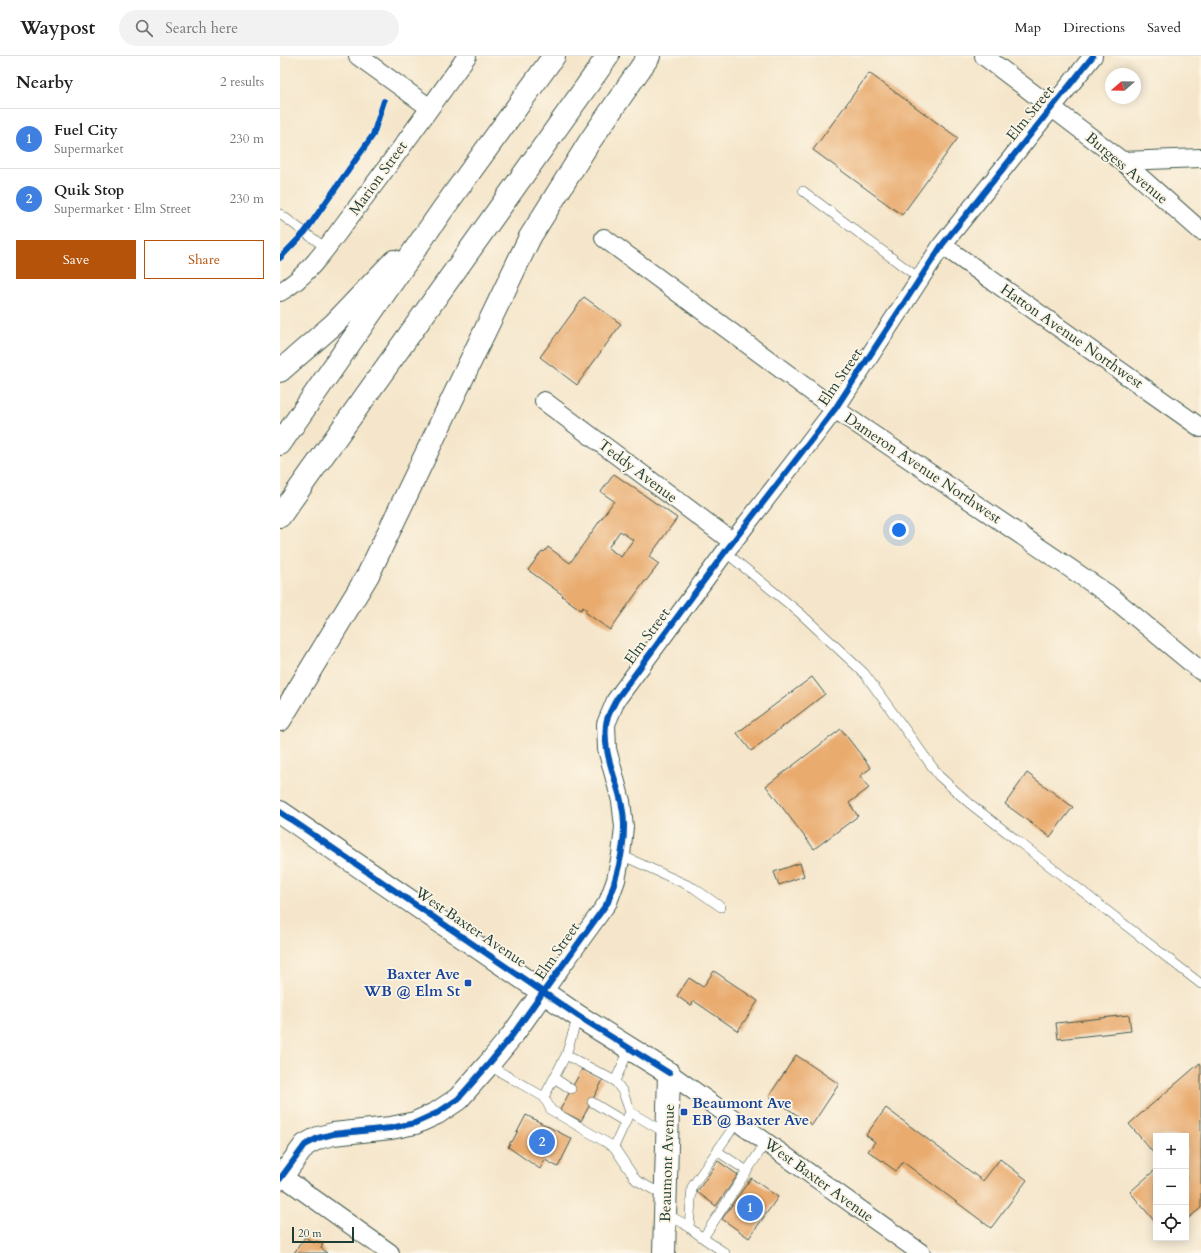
<!DOCTYPE html>
<html lang="en">
<head>
<meta charset="utf-8">
<style>
  :root { --surface:#fff; --page:#f2f2f2; --text:#222; --muted:#767676; --line:#e0e0e0; --accent:#b45309 }
  body { margin:0; font-family:Cardo,serif; background:var(--page); color:var(--text) }
  .controls { position:absolute; right:12px; bottom:12px; display:grid; overflow:hidden; border-radius:0px; box-shadow:0 2px 10px #0003 }
  .controls button { width:36px; height:36px; display:grid; place-items:center; padding:0; border:0; border-bottom:1px solid var(--line); background:var(--surface); color:var(--text); font:20px sans-serif }
  .compass { position:absolute; left:825px; top:12px; width:36px; height:36px; border-radius:50%; background:var(--surface); box-shadow:0 2px 10px #0003; rotate:250deg }
  .scale { position:absolute; left:12px; bottom:10px; width:62px; box-sizing:border-box; padding-left:4px; border:2px solid #1f3d34; border-top:0; font-size:11px; line-height:14px; white-space:nowrap; color:#1f3d34; -webkit-text-stroke:3px #fcf5e5; paint-order:stroke }
  .you { position:absolute; left:619px; top:474px; width:14px; height:14px; margin:-10px; border:3px solid #fff; border-radius:50%; background:#1a73e8; box-shadow:0 0 0 6px #1a73e833 }
  .badge { display:grid; place-items:center; width:26px; height:26px; border-radius:50%; background:var(--accent); color:#fff; font-size:13px; font-weight:700 }
  .pin { position:absolute; translate:-50% -50%; border:2px solid #fff; box-shadow:0 1px 4px #0006 }
  .list { margin:0; padding:0; list-style:none }
  h2 { display:flex; justify-content:space-between; align-items:center; height:52px; margin:0; padding:0 16px; font-size:17px }
  h2 small { font-size:13px; font-weight:400; color:var(--muted) }
  .list li { display:grid; grid-template-columns:26px 1fr auto; gap:12px; align-items:center; box-sizing:border-box; height:60px; padding:0 16px; border-top:1px solid var(--line) }
  .list b { display:block; font-size:15px; white-space:nowrap }
  .list p { margin:0; font-size:13px; white-space:nowrap; color:var(--muted) }
  .list em { font-size:13px; font-style:normal; color:var(--muted) }
  .actions { display:flex; gap:8px; padding:12px 16px }
  .actions a { flex:1; padding:9px 0; border:1px solid var(--accent); border-radius:0px; text-align:center; font-size:14px; color:var(--accent) }
  .actions .main { background:var(--accent); color:#fff }
  .icon { flex:none; width:22px; height:22px; fill:none; stroke:currentColor; stroke-width:2; stroke-linecap:round; stroke-linejoin:round }
  .map { position:relative; flex:none; width:921px; height:1197px; overflow:hidden }
  header { display:flex; align-items:center; gap:24px; box-sizing:border-box; height:56px; padding:0 20px; background:var(--surface); border-bottom:1px solid var(--line) }
  header strong { font-size:19px }
  nav { display:flex; gap:22px; margin-inline-start:auto; font-size:14px }
  .search { width:280px; height:36px; background:var(--page); display:flex; align-items:center; gap:10px; box-sizing:border-box; padding:0 14px; border-radius:22px; color:var(--muted); font-size:15px }
  main { display:flex }
  aside { flex:1; background:var(--surface) }
  .map>svg:first-child { display:block }
</style>
</head>
<body>
<header>
<strong>Waypost</strong>
<div class="search"><svg class="icon" aria-label="search" viewBox="0 0 24 24"><circle cx="10" cy="10" r="6"/><path d="M15 15l6 6"/></svg>Search here</div>
<nav><a>Map</a><a>Directions</a><a>Saved</a></nav>
</header>
<main>
<aside>
<h2>Nearby<small>2 results</small></h2>
<ul class="list">
<li><span class="badge" style="background:#3f7fe0">1</span><div><b>Fuel City</b><p>Supermarket</p></div><em>230 m</em></li>
<li><span class="badge" style="background:#3f7fe0">2</span><div><b>Quik Stop</b><p>Supermarket · Elm Street</p></div><em>230 m</em></li>
</ul>
<div class="actions"><a class="main">Save</a><a>Share</a></div>
</aside>
<div class="map">
<svg width="921" height="1197" viewBox="0 0 921 1197">
  <rect width="100%" height="100%" fill="#fcf5e5"/>
  <filter id="ink" filterUnits="userSpaceOnUse"><feTurbulence type="fractalNoise" baseFrequency=".025" numOctaves="2"/><feDisplacementMap in="SourceGraphic" scale="8" xChannelSelector="R" yChannelSelector="G"/><feConvolveMatrix kernelMatrix="1 2 1 2 8 2 1 2 1" color-interpolation-filters="sRGB"/></filter>
  <filter id="wash" filterUnits="userSpaceOnUse"><feTurbulence type="fractalNoise" baseFrequency=".012" numOctaves="4" result="noise"/><feDisplacementMap in="SourceGraphic" scale="16" xChannelSelector="R" yChannelSelector="G"/><feGaussianBlur stdDeviation="0.9" result="paint"/><feColorMatrix in="noise" values="0 0 0 0 0 0 0 0 0 0 0 0 0 0 0 0 0 1.4 0 .05"/><feComposite in="paint" operator="in"/></filter>
  <g filter="url(#wash)">
    <rect width="100%" height="100%" fill="#f5e6cb"/>
    <g id="blocks">
      <!-- building -->
      <path fill="#e9ab6e" fill-rule="evenodd" d="M 589,17 L 678,82 L 622,159 L 533,94 Z
        M 304,241 L 341,268 L 297,329 L 260,301 Z
        M 334,418 L 397,462 L 369,501 L 379,508 L 366,525 L 365,525 L 330,574 L 305,556 L 307,554 L 303,551 L 301,554 L 282,540 L 283,539 L 248,514 L 262,495 L 264,496 L 268,491 L 290,507 L 334,445 L 321,436 ZM 340,475 L 353,484 L 341,501 L 328,492 Z
        M 532,621 L 545,638 L 471,695 L 457,677 Z
        M 561,673 L 591,712 L 580,720 L 589,732 L 569,747 L 578,760 L 534,793 L 486,730 Z
        M 747,717 L 793,751 L 770,781 L 725,748 Z
        M 520,807 L 524,820 L 499,829 L 494,816 Z
        M 434,915 L 478,945 L 458,975 L 414,945 L 411,950 L 397,940 L 409,922 L 423,931 Z
        M 849,959 L 851,975 L 778,983 L 776,967 Z
        M 516,999 L 559,1028 L 532,1069 L 489,1040 Z
        M 920,1007 L 921,1009 L 921,1152 L 906,1164 L 906,1080 L 876,1080 L 876,1100 L 849,1068 Z
        M 302,1013 L 323,1024 L 301,1065 L 280,1054 Z
        M 606,1052 L 703,1125 L 720,1103 L 747,1124 L 711,1172 L 623,1106 L 616,1115 L 588,1095 L 595,1086 L 586,1079 Z
        M 246,1059 L 292,1083 L 278,1111 L 265,1104 L 260,1113 L 228,1091 L 231,1085 L 232,1086 Z
        M 438,1105 L 458,1119 L 436,1150 L 417,1136 Z
        M 876,1113 L 876,1167 L 850,1136 Z
        M 471,1122 L 498,1141 L 469,1182 L 442,1163 Z
        M 25,1181 L 34,1187 L 36,1185 L 43,1189 L 41,1192 L 47,1197 L 14,1197 Z"/>
    </g>
  </g>
  <g filter="url(#ink)">
    <use href="#blocks" fill-opacity="0" stroke="#3f564b" stroke-width="1"/>
    <g fill="none" stroke-linecap="round" stroke-linejoin="round">
      <!-- service casing -->
      <g stroke="#3f564b" stroke-width="10">
        <path id="service" d="M 523,135 L 640,223
          M 0,158 L 46,192
          M 445,496 L 520,557 L 584,617 L 659,720 L 689,747 L 921,928
          M 341,799 L 414,832 L 441,851
          M 286,999 L 335,1025 L 343,1036 L 350,1056
          M 208,1009 L 264,1041 L 271,1054 L 334,1091 L 356,1124 L 385,1140
          M 274,1022 L 291,1033
          M 335,1025 L 350,992
          M 264,1041 L 286,999 L 298,960
          M 312,1046 L 345,1066
          M 334,1091 L 350,1056 L 386,1077
          M 437,1095 L 467,1115
          M 385,1157 L 403,1167 L 423,1182 L 486,1086
          M 409,1172 L 412,1131 L 457,1066
          M 423,1182 L 445,1197"/>
      </g>
      <!-- minor casing -->
      <g stroke="#3f564b" stroke-width="20">
        <path id="minor" d="M 78,0 L 150,52
          M 704,0 L 842,105 L 921,175
          M 842,105 L 921,102
          M 324,182 L 555,353 L 828,538 L 921,615
          M 662,189 L 921,372
          M 0,236 C 28,221 49,188 68,163 C 109,110 148,55 187,0
          M 264,345 L 453,486
          M 263,936 L 328,846 L 336,824 L 341,799 L 344,771 L 341,745 L 327,693 L 326,668 L 336,644 L 445,496 L 555,353 L 662,189 L 813,0
          M 389,1017 L 641,1197
          M 2,1120 L 110,1197"/>
      </g>
      <!-- tertiary casing -->
      <g stroke="#3f564b" stroke-width="24">
        <path id="tertiary" d="M 0,756 L 298,960 L 389,1017 L 384,1197
          M 0,1123 L 25,1089 L 38,1082 L 53,1078 L 111,1072 L 135,1067 L 157,1057 L 178,1043 L 208,1009 L 231,981 L 263,936"/>
      </g>
      <!-- motorway casing -->
      <g stroke="#3f564b" stroke-width="24">
        <path id="motorway" d="M 0,315 L 54,268 L 114,205
          M 0,388 L 163,153 L 274,0
          M 0,460 L 328,0
          M 0,664 L 88,519 L 250,181 L 310,85 L 369,0"/>
      </g>
      <!-- service -->
      <use href="#service" stroke="#fff" stroke-width="9"/>
      <!-- minor -->
      <use href="#minor" stroke="#fff" stroke-width="18"/>
      <!-- tertiary -->
      <use href="#tertiary" stroke="#fff" stroke-width="22"/>
      <!-- motorway -->
      <use href="#motorway" stroke="#fff" stroke-width="22"/>
      <!-- cycleway casing -->
      <g stroke="#fcf5e5" stroke-width="8">
        <path id="cycleway" d="M 0,202 L 25,176 L 93,79 L 104,45
          M 0,756 L 298,960 L 389,1017
          M 0,1123 L 25,1089 L 38,1082 L 53,1078 L 111,1072 L 135,1067 L 157,1057 L 178,1043 L 208,1009 L 231,981 L 328,846 C 336,822 344,797 344,771 C 345,736 322,705 326,669 C 326,661 333,651 336,644 L 445,496 L 555,353 L 662,189 L 813,0"/>
      </g>
      <!-- cycleway -->
      <use href="#cycleway" stroke="#0057b8" stroke-width="6"/>
    </g>
  </g>
  <!-- markers -->
  <g fill="#1a4fb4" stroke="#fcf5e5" stroke-width="1.5">
    <rect x="184" y="923" width="8" height="8" rx="2"/>
    <rect x="400" y="1052" width="8" height="8" rx="2"/>
  </g>
  <g text-anchor="middle" stroke-width="3.5" stroke-linejoin="round" paint-order="stroke">
    <!-- street labels -->
    <g font-size="15" fill="#1f3d34" stroke="#fcf5e5">
      <text transform="translate(750 57) rotate(-51)" y="5">Elm Street</text>
      <text transform="translate(847 112) rotate(40)" y="5">Burgess Avenue</text>
      <text transform="translate(98 122) rotate(-54)" y="5">Marion Street</text>
      <text transform="translate(792 280) rotate(35)" y="5">Hatton Avenue Northwest</text>
      <text transform="translate(560 321) rotate(-56)" y="5">Elm Street</text>
      <text transform="translate(643 412) rotate(34)" y="5">Dameron Avenue Northwest</text>
      <text transform="translate(358 415) rotate(37)" y="5">Teddy Avenue</text>
      <text transform="translate(367 580) rotate(-54)" y="5">Elm Street</text>
      <text transform="translate(191 871) rotate(34)" y="5">West Baxter Avenue</text>
      <text transform="translate(277 895) rotate(-55)" y="5">Elm Street</text>
      <text transform="translate(387 1107) rotate(-88)" y="5">Beaumont Avenue</text>
      <text transform="translate(539 1124) rotate(36)" y="5">West Baxter Avenue</text>
    </g>
    <!-- transit labels -->
    <g font-size="15" font-weight="bold" fill="#164399" stroke="#fcf5e5" text-anchor="end">
      <text x="180" y="923">Baxter Ave<tspan x="180" dy="17">WB @ Elm St</tspan></text>
      <text x="412" y="1052" text-anchor="start">Beaumont Ave<tspan x="412" dy="17">EB @ Baxter Ave</tspan></text>
    </g>
  </g>
</svg>
<div class="controls">
<button>+</button>
<button>−</button>
<button><svg class="icon" aria-label="locate" viewBox="0 0 24 24"><circle cx="12" cy="12" r="6"/><path d="M12 2v4M12 18v4M2 12h4M18 12h4"/></svg></button>
</div>
<svg class="compass" viewBox="-18 -18 36 36"><path d="M0-13l5 13h-10z" fill="#e53935"/><path d="M0 13l5-13h-10z" fill="#767676"/></svg>
<div class="scale">20 m</div>
<div class="you"></div>
<div class="pin badge" style="left:470px;top:1152px;background:#3f7fe0">1</div>
<div class="pin badge" style="left:262px;top:1086px;background:#3f7fe0">2</div>
</div>
</main>
</body>
</html>
